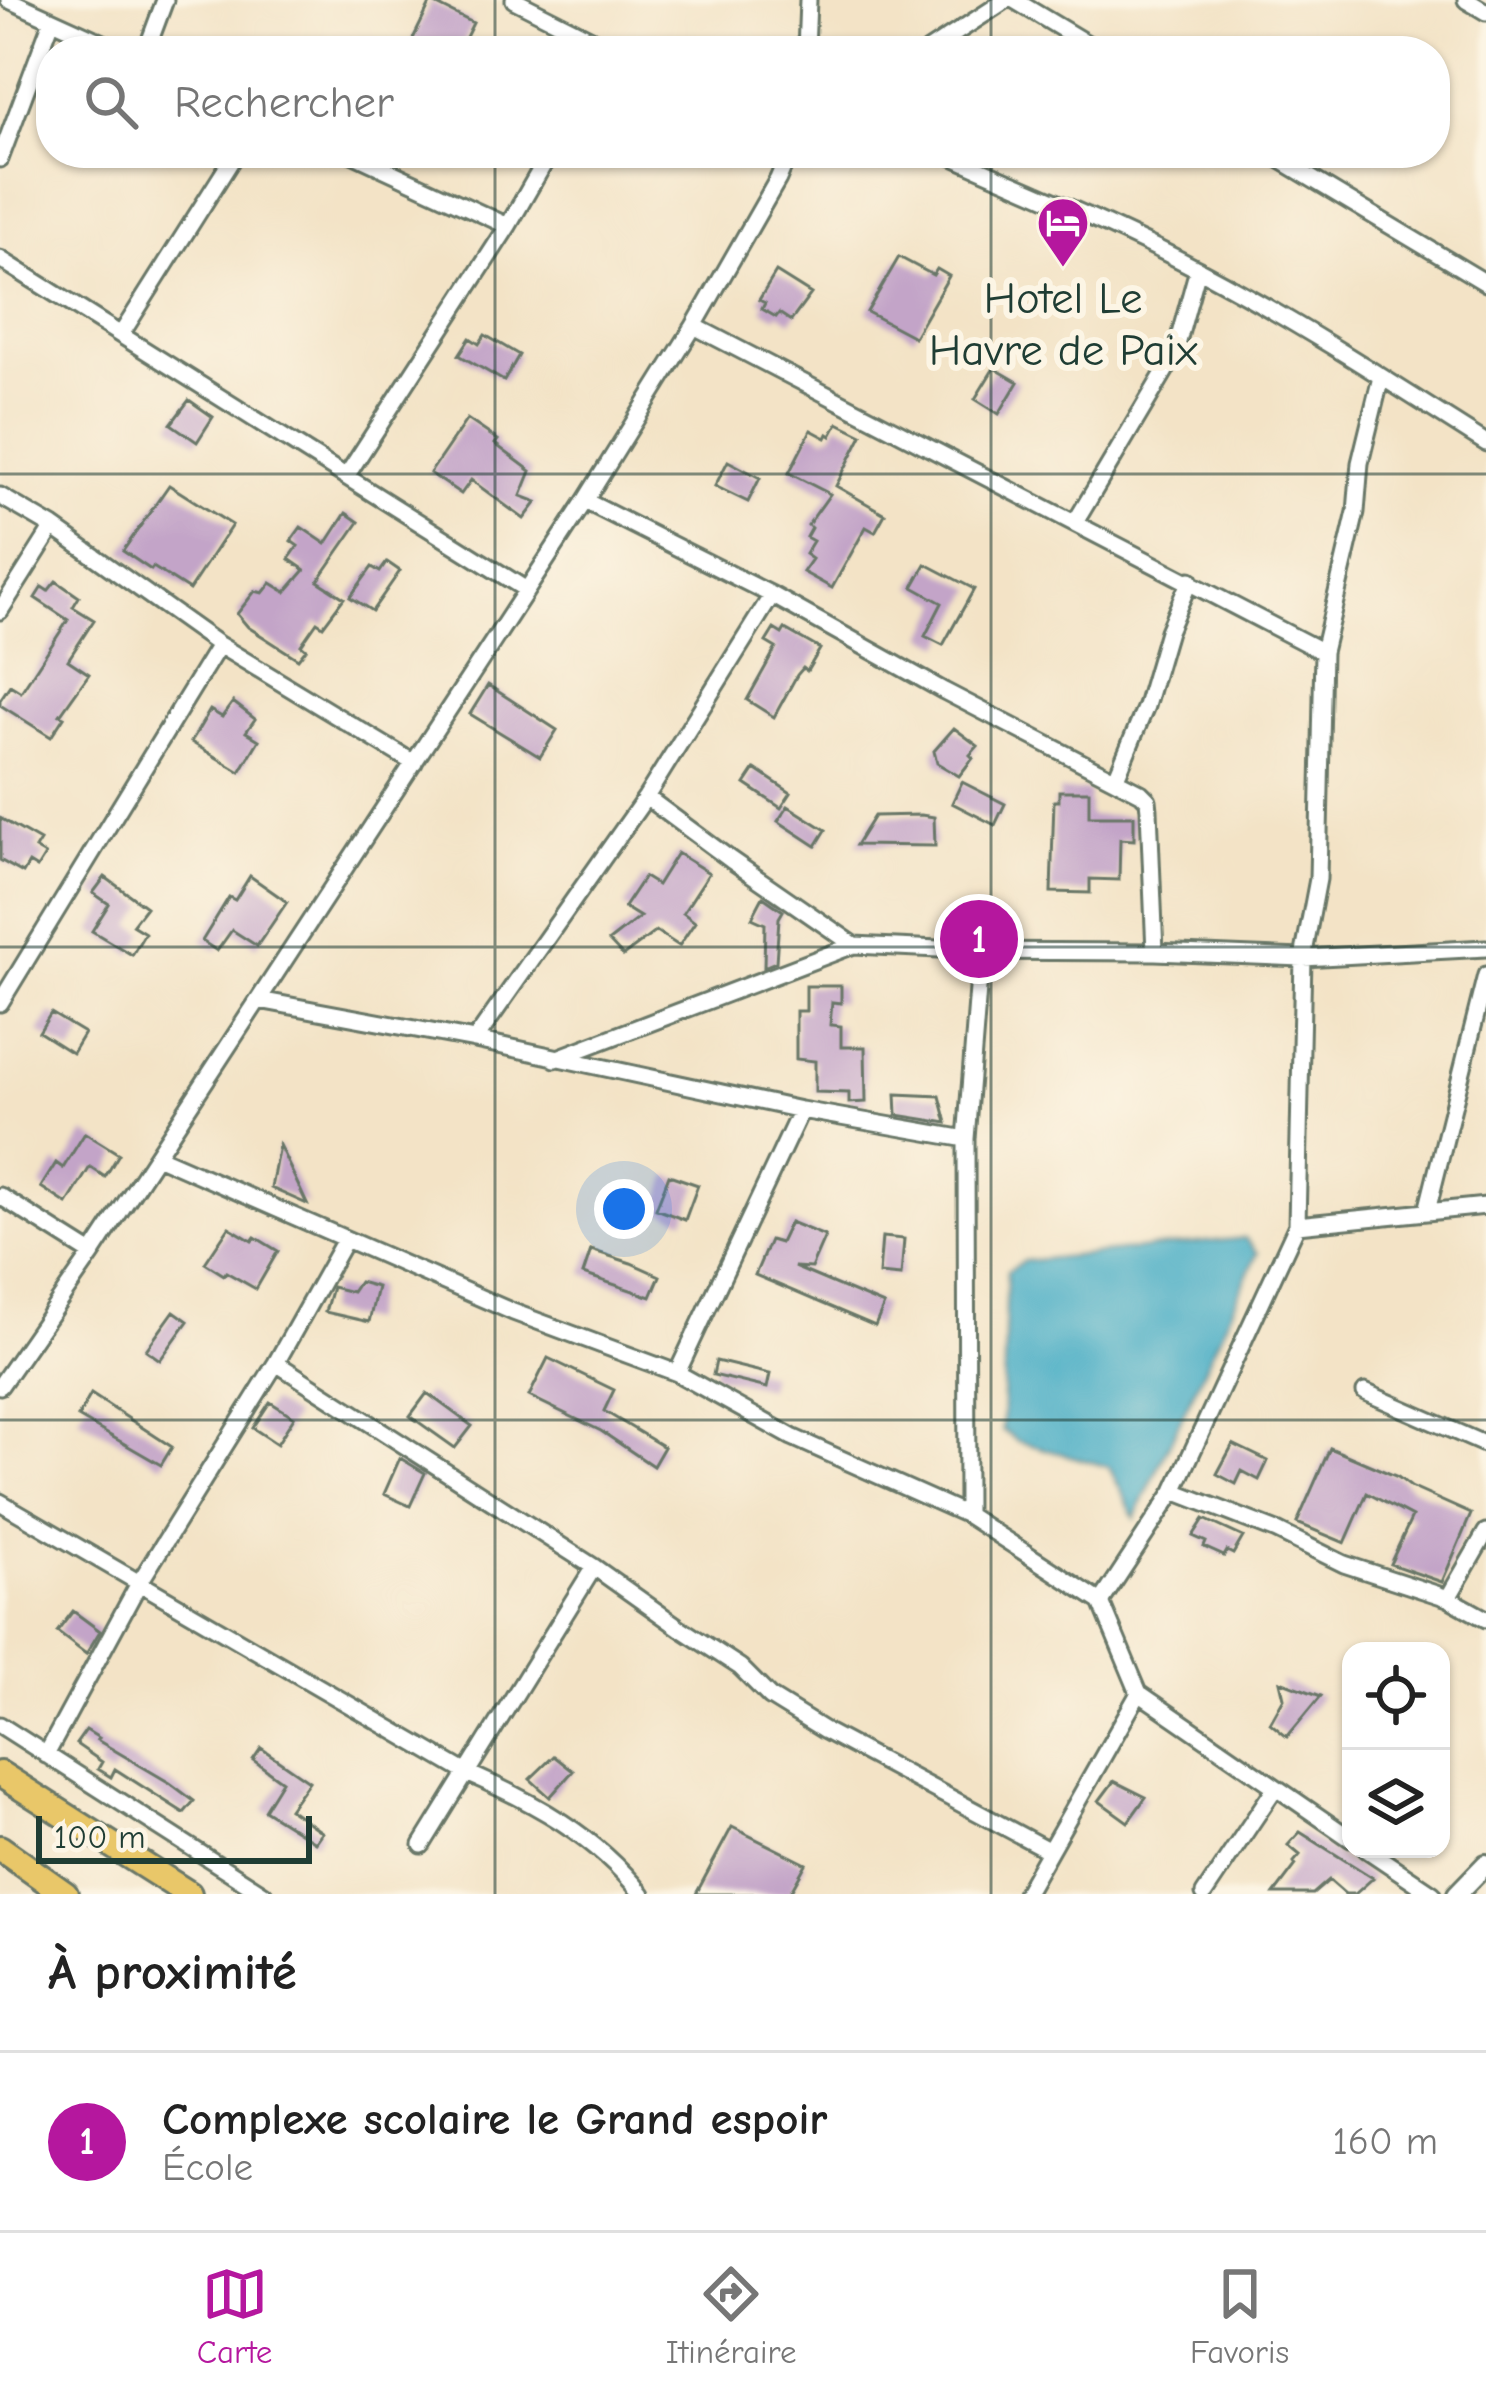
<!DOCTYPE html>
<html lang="fr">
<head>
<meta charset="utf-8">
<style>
  :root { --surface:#fff; --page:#f2f2f2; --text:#222; --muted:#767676; --line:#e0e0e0; --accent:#b5179e }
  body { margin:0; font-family:"Comic Neue",sans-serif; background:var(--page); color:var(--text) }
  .controls { position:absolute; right:36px; bottom:36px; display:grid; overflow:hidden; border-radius:24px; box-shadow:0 3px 9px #0004 }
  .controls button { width:108px; height:108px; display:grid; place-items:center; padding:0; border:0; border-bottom:3px solid var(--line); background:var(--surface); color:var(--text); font:60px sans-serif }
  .scale { position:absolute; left:36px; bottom:30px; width:276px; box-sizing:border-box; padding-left:12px; border:6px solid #1f3d34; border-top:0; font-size:33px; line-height:42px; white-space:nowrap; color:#1f3d34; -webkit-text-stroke:9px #fcf5e5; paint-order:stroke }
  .you { position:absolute; left:624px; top:1209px; width:42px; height:42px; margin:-30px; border:9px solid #fff; border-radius:50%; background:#1a73e8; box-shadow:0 0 0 18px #1a73e833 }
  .badge { display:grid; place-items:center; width:78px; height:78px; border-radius:50%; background:var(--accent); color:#fff; font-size:39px; font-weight:700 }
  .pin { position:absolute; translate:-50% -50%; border:6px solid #fff; box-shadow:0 3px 12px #0006 }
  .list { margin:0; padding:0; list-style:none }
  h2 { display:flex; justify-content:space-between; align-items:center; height:156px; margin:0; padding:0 48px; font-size:51px }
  h2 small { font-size:39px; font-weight:400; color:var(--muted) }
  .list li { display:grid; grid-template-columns:78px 1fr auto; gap:36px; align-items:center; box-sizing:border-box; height:180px; padding:0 48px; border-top:3px solid var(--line) }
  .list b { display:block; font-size:45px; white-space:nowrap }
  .list p { margin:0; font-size:39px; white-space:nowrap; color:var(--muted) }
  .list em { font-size:39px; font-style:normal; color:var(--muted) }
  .icon { flex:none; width:66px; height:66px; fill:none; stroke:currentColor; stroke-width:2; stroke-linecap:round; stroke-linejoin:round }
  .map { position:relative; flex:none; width:1486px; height:1894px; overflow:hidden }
  .search { position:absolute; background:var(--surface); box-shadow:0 3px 9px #0004; left:36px; right:36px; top:36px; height:132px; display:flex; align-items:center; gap:30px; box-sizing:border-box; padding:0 42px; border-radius:48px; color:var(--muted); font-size:45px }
  .sheet { height:336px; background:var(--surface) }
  nav { display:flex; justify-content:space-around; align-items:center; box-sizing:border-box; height:168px; border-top:3px solid var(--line); background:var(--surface); font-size:33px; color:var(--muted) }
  nav a { display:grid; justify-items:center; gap:6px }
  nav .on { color:var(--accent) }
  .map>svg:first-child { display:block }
</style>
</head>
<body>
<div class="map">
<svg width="1486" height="1894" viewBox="0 0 1486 1894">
  <rect width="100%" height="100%" fill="#fcf5e5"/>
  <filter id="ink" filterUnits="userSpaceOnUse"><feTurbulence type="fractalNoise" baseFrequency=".00833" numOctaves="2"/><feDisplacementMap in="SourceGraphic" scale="24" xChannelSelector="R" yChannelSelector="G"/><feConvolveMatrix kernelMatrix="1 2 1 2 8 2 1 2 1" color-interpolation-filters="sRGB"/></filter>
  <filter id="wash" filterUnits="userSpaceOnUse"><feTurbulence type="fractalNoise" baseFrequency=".004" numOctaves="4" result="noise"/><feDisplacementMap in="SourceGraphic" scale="48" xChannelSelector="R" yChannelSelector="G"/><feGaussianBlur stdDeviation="2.7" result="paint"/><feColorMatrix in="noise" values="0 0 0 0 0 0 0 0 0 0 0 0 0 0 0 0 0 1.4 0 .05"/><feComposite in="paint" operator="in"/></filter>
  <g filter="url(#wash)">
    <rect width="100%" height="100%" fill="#f3e3c6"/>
    <!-- water -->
    <path fill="#45acc5" stroke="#32747c" stroke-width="3" d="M 1245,1238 L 1258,1253 L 1135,1518 L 1109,1467 L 1017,1441 L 1002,1430 L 1007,1271 L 1024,1261 Z"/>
    <g id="blocks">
      <!-- building -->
      <path fill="#c3a4c8" d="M 431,2 L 473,23 L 459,51 L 407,51 Z
        M 899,257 L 933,275 L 937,269 L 949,276 L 914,337 L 867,312 Z
        M 776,272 L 811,294 L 791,321 L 779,313 L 776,317 L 762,309 L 765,303 L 759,300 Z
        M 485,335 L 519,355 L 504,381 L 459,355 L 470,338 L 479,344 Z
        M 994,368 L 1018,382 L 999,414 L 975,399 Z
        M 189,400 L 213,417 L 197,442 L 171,424 Z
        M 467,419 L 498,440 L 495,444 L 531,471 L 521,496 L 537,502 L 524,519 L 471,480 L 461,494 L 430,473 Z
        M 838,423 L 862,435 L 836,486 L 885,514 L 875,532 L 866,527 L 832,588 L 803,572 L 812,559 L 805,554 L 813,541 L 806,537 L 811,528 L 808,525 L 830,494 L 789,473 L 811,430 L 826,438 L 828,434 L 831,436 Z
        M 728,461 L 760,478 L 748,502 L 715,486 Z
        M 169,485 L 232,525 L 189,590 L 153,567 L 151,570 L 123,551 Z
        M 346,513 L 359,522 L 318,581 L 344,598 L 323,626 L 317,622 L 301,645 L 306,649 L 298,659 L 248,627 L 237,614 L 255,591 L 263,593 L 271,583 L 286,592 L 305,570 L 289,559 L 298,546 L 291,541 L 301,527 L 326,544 Z
        M 387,562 L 400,571 L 372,611 L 350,597 L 372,567 L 380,572 Z
        M 926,564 L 974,589 L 943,645 L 925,636 L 942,603 L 913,587 Z
        M 56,581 L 79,597 L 73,607 L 94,620 L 68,660 L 89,674 L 60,715 L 64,717 L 51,737 L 0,705 L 0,700 L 10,685 L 21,692 L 68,620 L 35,598 L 42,587 L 48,591 Z
        M 774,629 L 782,634 L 785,629 L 820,649 L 807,671 L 803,668 L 797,675 L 774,717 L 747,700 L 776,648 L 766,642 Z
        M 488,685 L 557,730 L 540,757 L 470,714 Z
        M 233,702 L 255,719 L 246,732 L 259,740 L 240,772 L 191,742 L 210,710 L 222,717 Z
        M 954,728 L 978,746 L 970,755 L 973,758 L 959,776 L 937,763 L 934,751 Z
        M 755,769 L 791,793 L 781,808 L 745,784 Z
        M 962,782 L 1005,804 L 995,825 L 952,803 Z
        M 1059,791 L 1089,791 L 1089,816 L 1134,816 L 1134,840 L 1120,839 L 1119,880 L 1090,879 L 1090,893 L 1051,892 L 1054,801 L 1059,801 Z
        M 788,806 L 826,830 L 816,846 L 778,821 Z
        M 921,815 L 934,817 L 935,846 L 856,845 L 874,816 Z
        M 0,818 L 40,841 L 35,849 L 45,855 L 37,868 L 29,863 L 23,873 L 0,860 Z
        M 677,853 L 709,873 L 683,913 L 695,922 L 679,946 L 656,931 L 623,956 L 609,941 L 640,917 L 624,907 L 644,877 L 657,885 Z
        M 250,876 L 287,902 L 257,946 L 232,930 L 217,951 L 202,941 L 229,897 L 235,900 Z
        M 105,877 L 146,907 L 132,925 L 145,933 L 132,955 L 92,931 L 109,904 L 93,893 Z
        M 763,897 L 783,911 L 779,918 L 776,962 L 764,967 L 765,924 L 752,918 Z
        M 806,986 L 841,986 L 841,1003 L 832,1002 L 830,1025 L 841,1026 L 841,1047 L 865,1047 L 866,1102 L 849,1103 L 849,1093 L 815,1092 L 815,1061 L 796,1059 L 796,1011 L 806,1011 Z
        M 51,1013 L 84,1033 L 72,1053 L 39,1032 Z
        M 896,1094 L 940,1096 L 947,1123 L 897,1115 Z
        M 85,1133 L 119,1154 L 105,1177 L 90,1167 L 67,1204 L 41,1187 L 56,1163 L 63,1168 Z
        M 279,1145 L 292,1172 L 307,1204 L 271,1188 Z
        M 669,1175 L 698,1185 L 685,1220 L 656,1209 Z
        M 790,1222 L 825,1236 L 811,1268 L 794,1267 L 884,1305 L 875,1326 L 755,1275 L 770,1240 L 780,1243 Z
        M 229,1227 L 252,1241 L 255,1237 L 278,1251 L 256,1289 L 226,1272 L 224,1275 L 205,1263 Z
        M 882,1237 L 904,1239 L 901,1276 L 879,1274 Z
        M 591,1250 L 631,1263 L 660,1276 L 651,1297 L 583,1274 Z
        M 359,1282 L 377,1287 L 369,1322 L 325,1312 L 332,1287 L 352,1292 Z
        M 174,1311 L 188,1321 L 160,1360 L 146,1350 Z
        M 548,1358 L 614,1390 L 604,1411 L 664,1447 L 653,1466 L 601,1431 L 529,1396 Z
        M 716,1361 L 770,1374 L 767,1388 L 713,1375 Z
        M 427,1393 L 472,1426 L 455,1448 L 410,1416 Z
        M 91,1394 L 172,1447 L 161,1465 L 78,1417 Z
        M 270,1402 L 294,1417 L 277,1444 L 253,1428 Z
        M 1233,1444 L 1268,1461 L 1259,1480 L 1242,1471 L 1236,1484 L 1217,1474 Z
        M 1330,1448 L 1398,1477 L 1411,1487 L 1471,1514 L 1442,1582 L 1390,1564 L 1412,1517 L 1367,1493 L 1345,1543 L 1297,1523 Z
        M 400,1458 L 425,1473 L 410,1506 L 384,1494 Z
        M 1204,1519 L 1243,1537 L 1233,1554 L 1227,1551 L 1224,1556 L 1204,1547 L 1206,1542 L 1193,1536 Z
        M 73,1611 L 100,1631 L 86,1654 L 57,1632 Z
        M 1280,1681 L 1321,1696 L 1287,1737 L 1270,1723 L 1284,1698 Z
        M 86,1730 L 99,1738 L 97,1740 L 170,1783 L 194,1801 L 184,1813 L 115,1769 L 111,1777 L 98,1769 L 102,1762 L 76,1744 Z
        M 261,1748 L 309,1781 L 289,1809 L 322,1832 L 315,1842 L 264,1810 L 282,1781 L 253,1760 Z
        M 554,1756 L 573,1771 L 550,1797 L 530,1779 Z
        M 1114,1781 L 1146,1797 L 1128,1822 L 1099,1801 Z
        M 732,1827 L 806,1864 L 789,1894 L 696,1894 Z
        M 1300,1832 L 1373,1878 L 1355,1894 L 1345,1894 L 1329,1880 L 1313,1894 L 1274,1894 L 1296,1865 L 1294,1862 L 1300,1855 L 1288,1845 Z"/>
    </g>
  </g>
  <g filter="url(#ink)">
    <use href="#blocks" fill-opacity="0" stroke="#697767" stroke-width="3"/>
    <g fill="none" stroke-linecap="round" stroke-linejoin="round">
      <!-- minor casing -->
      <g stroke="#697767" stroke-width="21">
        <path id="minor" d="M 9,0 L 121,51
          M 514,0 L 615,51
          M 1014,0 L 1099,51
          M 1466,0 L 1486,12
          M 146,51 L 165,0
          M 806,51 L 808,0
          M 928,51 L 1006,0
          M 350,153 L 508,226
          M 944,153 C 1031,192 1119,227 1203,272 C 1301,324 1393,384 1486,443
          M 1269,153 L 1486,283
          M 0,159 L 52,20
          M 0,259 L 525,589
          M 694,326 L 1323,652
          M 122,333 L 236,153
          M 347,475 L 508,226 L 550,153
          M 0,496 L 53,527 L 219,645 L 414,763
          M 585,501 L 772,595 L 944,691 L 1141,793 L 1148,800 L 1149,810 L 1155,952
          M 1076,521 L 1174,356 L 1198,269
          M 0,611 L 53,527
          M 1116,778 L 1146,706 L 1168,631 L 1190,580
          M 646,797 L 731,860 L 854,945 L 981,951 L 1155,952 L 1303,958 L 1486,948
          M 259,1000 L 475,1040 L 801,1110 L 966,1139
          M 0,1003 L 219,645
          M 475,1040 L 646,797 L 772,595
          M 555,1059 L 854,945
          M 156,1156 L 513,1312 L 677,1373 L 792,1437 L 967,1515 L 1101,1602 L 1139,1693 L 1351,1839
          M 0,1196 L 92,1254
          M 1427,1211 L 1486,975
          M 1297,1225 L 1486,1206
          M 276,1363 L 594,1567 L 680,1628 L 740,1667 L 770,1697 L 825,1731 L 1048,1850
          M 677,1373 L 801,1110
          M 0,1386 L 92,1254 L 585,501 L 694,326 L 778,179 L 789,153
          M 1365,1392 L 1486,1445
          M 1174,1491 L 1277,1531 L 1344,1564 L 1448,1598 L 1486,1619
          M 0,1502 L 467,1773 C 534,1802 595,1835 642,1894
          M 967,1515 L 966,1139 L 981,951
          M 1448,1598 L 1486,1532
          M 1101,1602 L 1174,1491 L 1297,1225 L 1303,958 L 1318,879 L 1323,652 L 1356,512 L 1360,463 L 1381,377
          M 0,1725 L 264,1894
          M 46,1755 L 138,1585 L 276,1363 L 345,1240
          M 422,1845 L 594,1567
          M 1366,1849 L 1433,1894
          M 1025,1894 L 1139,1693
          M 1204,1894 L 1275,1788"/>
      </g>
      <!-- tertiary casing -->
      <g stroke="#697767" stroke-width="24">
        <path id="tertiary" d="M 1457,1894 L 1486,1864"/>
      </g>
      <!-- trunk casing -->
      <g stroke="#697767" stroke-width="30">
        <path id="trunk" d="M 0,1774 L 189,1894
          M 0,1848 L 65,1894"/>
      </g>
      <!-- minor -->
      <use href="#minor" stroke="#fff" stroke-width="15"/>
      <!-- tertiary -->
      <use href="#tertiary" stroke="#fff" stroke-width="18"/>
      <!-- trunk -->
      <use href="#trunk" stroke="#e9c769" stroke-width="24"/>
    </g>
  </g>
  <!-- grid -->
  <path fill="none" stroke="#1f3d34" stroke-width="3" stroke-opacity="0.55" d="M 495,0 L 495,51M 991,0 L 991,51M 495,153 L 495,1894M 991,153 L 991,1894M 0,474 L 1486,474M 0,947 L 1486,947M 0,1420 L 1486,1420"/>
  <!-- icons -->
  <defs>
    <g id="hotel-pin" transform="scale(2.7)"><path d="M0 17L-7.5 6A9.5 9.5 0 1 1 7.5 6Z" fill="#b5179e" stroke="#fcf5e5"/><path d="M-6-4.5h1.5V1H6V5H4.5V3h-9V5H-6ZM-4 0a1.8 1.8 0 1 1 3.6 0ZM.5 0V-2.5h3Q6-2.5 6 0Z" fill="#fff"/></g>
  </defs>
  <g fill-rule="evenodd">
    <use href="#hotel-pin" x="1063" y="223"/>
  </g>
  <g text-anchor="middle" stroke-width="12" stroke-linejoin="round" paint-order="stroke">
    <!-- poi labels -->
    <g font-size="45" fill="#1f3d34" stroke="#fcf5e5">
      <text x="1063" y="313">Hotel Le<tspan x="1063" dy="52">Havre de Paix</tspan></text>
    </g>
  </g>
</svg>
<div class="controls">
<button><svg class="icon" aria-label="locate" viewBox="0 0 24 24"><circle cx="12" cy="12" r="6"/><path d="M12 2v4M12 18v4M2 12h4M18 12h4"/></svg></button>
<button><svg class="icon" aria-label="layers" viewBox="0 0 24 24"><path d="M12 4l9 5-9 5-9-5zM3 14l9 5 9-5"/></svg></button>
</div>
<div class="scale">100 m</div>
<div class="you"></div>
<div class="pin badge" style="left:979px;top:939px">1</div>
<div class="search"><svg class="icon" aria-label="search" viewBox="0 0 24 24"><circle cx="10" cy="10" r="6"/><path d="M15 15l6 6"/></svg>Rechercher</div>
</div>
<section class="sheet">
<h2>À proximité<small></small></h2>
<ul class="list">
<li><span class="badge">1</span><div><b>Complexe scolaire le Grand espoir</b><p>École</p></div><em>160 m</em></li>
</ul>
</section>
<nav>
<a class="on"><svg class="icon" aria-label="map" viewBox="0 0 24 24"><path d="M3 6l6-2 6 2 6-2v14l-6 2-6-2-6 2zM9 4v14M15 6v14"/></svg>Carte</a>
<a><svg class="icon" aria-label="directions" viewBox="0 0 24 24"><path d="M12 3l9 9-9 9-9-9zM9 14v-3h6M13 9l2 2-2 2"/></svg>Itinéraire</a>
<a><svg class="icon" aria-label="saved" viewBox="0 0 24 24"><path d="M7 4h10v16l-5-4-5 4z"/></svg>Favoris</a>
</nav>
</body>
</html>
